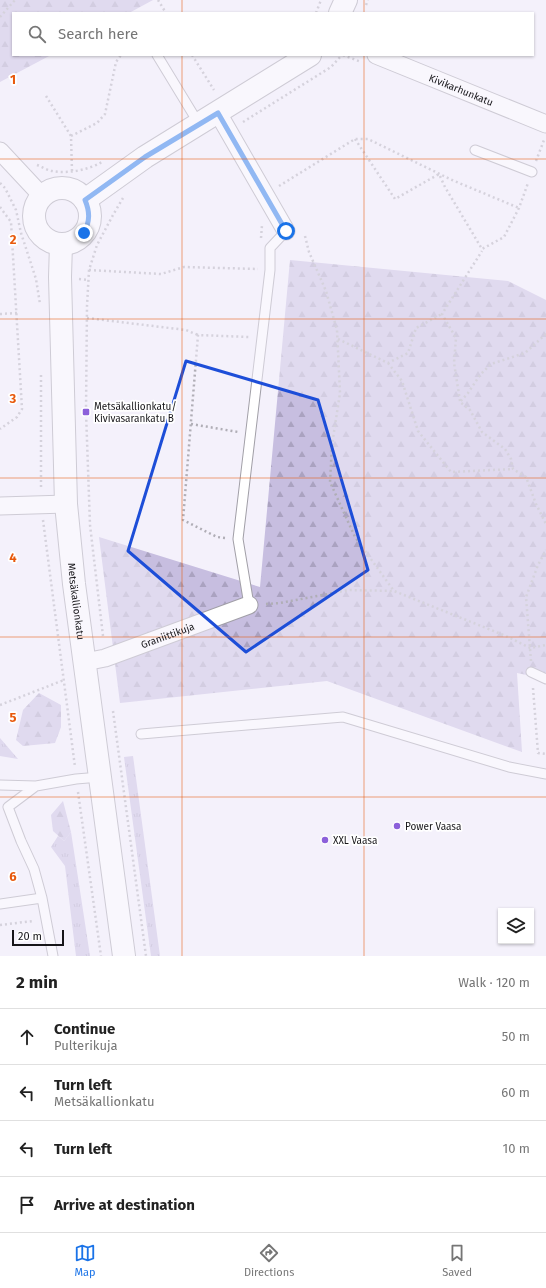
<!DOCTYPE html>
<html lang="en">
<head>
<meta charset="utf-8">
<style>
  :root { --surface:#fff; --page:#f2f2f2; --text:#222; --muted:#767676; --line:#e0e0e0; --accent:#1a73e8 }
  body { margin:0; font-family:"Fira Sans",sans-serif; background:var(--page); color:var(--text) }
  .controls { position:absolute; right:12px; bottom:12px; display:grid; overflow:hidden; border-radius:0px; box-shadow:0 1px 3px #0004 }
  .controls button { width:36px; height:36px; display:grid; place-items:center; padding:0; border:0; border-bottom:1px solid var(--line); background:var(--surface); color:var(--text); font:20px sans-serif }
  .scale { position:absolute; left:12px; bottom:10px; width:52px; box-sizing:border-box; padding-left:4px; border:2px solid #161519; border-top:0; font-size:11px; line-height:14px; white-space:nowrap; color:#161519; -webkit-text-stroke:3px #fff; paint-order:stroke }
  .stop { position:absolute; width:12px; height:12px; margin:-9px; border:3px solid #1a73e8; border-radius:50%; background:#fff }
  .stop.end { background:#1a73e8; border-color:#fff; box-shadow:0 1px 4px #0008 }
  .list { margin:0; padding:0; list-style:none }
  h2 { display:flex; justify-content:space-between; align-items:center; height:52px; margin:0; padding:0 16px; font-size:17px }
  h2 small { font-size:13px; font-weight:400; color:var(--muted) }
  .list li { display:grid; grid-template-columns:26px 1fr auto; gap:12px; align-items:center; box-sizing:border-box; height:56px; padding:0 16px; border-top:1px solid var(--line) }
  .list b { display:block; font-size:15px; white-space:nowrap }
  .list p { margin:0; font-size:13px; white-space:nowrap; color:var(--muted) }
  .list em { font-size:13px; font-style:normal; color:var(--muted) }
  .icon { flex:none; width:22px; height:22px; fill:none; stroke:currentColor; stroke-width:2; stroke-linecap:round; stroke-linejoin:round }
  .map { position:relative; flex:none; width:546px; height:956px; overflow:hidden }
  .search { position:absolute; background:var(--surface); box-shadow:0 1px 3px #0004; left:12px; right:12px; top:12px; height:44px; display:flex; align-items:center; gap:10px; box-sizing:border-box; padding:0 14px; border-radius:0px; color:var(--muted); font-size:15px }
  .sheet { height:276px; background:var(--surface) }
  nav { display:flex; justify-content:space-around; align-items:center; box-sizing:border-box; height:56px; border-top:1px solid var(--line); background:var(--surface); font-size:11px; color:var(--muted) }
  nav a { display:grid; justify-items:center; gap:2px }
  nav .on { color:var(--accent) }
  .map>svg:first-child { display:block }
</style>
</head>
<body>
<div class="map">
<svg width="546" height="956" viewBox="0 0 546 956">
  <defs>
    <pattern id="grass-tufts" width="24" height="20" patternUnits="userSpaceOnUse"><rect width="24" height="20" fill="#c7bee0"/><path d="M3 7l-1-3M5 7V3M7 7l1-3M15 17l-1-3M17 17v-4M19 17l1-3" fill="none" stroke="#aaa2c0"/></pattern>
    <pattern id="forest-firs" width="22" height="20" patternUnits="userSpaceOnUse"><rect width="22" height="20" fill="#c7bee0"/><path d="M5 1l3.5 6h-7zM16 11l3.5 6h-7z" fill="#aaa2c0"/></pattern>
  </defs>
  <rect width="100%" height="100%" fill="#f4f1fb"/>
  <!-- grass -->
  <path fill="url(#grass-tufts)" d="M 0,738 L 18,759 L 0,756 Z
    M 133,756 L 160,956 L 151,956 L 124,757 Z
    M 71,832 L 90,956 L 76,956 L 65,866 L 51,847 L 58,836 L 64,841 Z"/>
  <!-- forest -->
  <path fill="url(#forest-firs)" d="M 0,0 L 153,0 L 129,13 L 13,13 L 13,55 L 51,55 L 0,82 Z
    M 290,260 L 508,281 L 546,300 L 546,679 L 517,673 L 522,752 L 327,681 L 120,703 L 99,537 L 260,587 Z
    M 39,693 L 61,705 L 61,727 L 55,743 L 23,746 L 16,740 L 23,710 Z
    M 63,801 L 71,832 L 64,841 L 53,831 L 51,815 Z"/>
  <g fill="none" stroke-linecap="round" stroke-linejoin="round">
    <!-- lane casing -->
    <g stroke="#a19fa7" stroke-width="11">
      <path id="lane" d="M 157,55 L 199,124
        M 475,150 L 532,172
        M 249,605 L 238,539 L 270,270 L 270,248 L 286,231
        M 531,672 L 546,679
        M 141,734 L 343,717 L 509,767 L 546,774
        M 0,785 L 36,786
        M 42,898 L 53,956
        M 0,904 L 42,898 L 34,869 L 21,841 L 8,807 L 36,786 L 76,779 L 100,777"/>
    </g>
    <!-- street casing -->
    <g stroke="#a19fa7" stroke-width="19">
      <g id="street">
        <path id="s1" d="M 376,55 L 546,124"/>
        <path d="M 218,113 L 286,231"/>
        <path d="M 0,151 L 42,196"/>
        <path d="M 0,506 L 66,504"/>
        <path id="s2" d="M 85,662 L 105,658 L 249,605"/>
      </g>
    </g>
    <!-- secondary casing -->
    <g stroke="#a19fa7" stroke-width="24">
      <g id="secondary">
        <path d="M 340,13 L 346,0"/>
        <circle cx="62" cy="216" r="28"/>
        <path d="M 85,200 L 145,157 L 310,55"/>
        <path id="s3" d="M 61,244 L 60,277 L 66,504 L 74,584 L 124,956"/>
      </g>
    </g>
    <!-- path -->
    <path stroke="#b0aeb6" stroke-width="2.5" stroke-dasharray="2 3" stroke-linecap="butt" d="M 158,0 L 166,13
      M 366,5 L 368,0
      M 316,13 L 321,0
      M 0,17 L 15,0
      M 192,55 L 214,90
      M 343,55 L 361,62
      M 46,96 L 71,136
      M 243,122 L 331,67 L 342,55
      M 355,139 L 395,199 L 439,174 L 445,187 L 482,249 L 504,237 L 519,208 L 528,183
      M 536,161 L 544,140
      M 37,165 C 42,167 47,170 52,171 C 68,174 88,170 102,162
      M 72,171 L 71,136 L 97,123 L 105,114 L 116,62 L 121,55
      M 0,183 L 5,188 L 16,210 L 21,233 L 36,279 L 40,304
      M 279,186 L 355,139 L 368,139 L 452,180 L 519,208
      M 0,207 L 11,222 L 22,409 L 17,417 L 0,429
      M 305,236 L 309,252 L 326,291 L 337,330 L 340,393 L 332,445 L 330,482 L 355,537 L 394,591
      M 261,238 L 262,225
      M 89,270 L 161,274 L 184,267 L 258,269
      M 79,279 L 89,280
      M 0,314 L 17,313
      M 87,318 L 186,330 L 198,335
      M 546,334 L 525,353 L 491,364 L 480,375 L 468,393 L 460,402 L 470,410 L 482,432 L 505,449 L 511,459 L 513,469 L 526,477 L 536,504 L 546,524
      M 338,339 L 388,363 L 408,353 L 416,328 L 442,314
      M 388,363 L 402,381 L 418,431 L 451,472 L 513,469
      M 460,401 L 454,363 L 456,338 L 442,314 L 482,251
      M 191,424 L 238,432
      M 41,487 L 41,374
      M 43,520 L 75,767
      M 225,538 L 217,537 L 183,520 L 198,335 L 249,337
      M 266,604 L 280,603 L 349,590 L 394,591 L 506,636 L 530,648 L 546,645
      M 103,636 L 90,525 L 86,412 L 87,306 L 89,270 L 97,245 L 113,215 L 123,198
      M 531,661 L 526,597 L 538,565 L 546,550
      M 533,688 L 538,753 L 546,754
      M 0,705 L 64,680
      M 113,711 L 146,956
      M 78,792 L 101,956
      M 0,925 L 33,921"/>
    <!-- lane -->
    <use href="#lane" stroke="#fff" stroke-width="9"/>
    <!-- street -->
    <use href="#street" stroke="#fff" stroke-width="17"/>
    <!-- secondary -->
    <use href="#secondary" stroke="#fff" stroke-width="22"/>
  </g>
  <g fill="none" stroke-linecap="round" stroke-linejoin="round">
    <!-- route -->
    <path stroke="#1a73e8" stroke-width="5" d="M 84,233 C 90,221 90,212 85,200 L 145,157 L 218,113 L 286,231"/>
  </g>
  <!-- marked area -->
  <path d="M0 0H546V956H0ZM 186,361 L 318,400 L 368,570 L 246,652 L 128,551 Z" fill="#f4f1fb" fill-opacity=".55" fill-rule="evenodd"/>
  <path fill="none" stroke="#1d4ed8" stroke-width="3" stroke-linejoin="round" d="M 186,361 L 318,400 L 368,570 L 246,652 L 128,551 Z"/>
  <!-- grid -->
  <path fill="none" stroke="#e8590c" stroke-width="1" stroke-opacity="0.55" d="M 182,0 L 182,13M 364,0 L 364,13M 182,55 L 182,956M 364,55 L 364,956M 0,159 L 546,159M 0,319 L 546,319M 0,478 L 546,478M 0,637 L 546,637M 0,797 L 546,797"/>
  <!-- markers -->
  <g fill="#8c60da" stroke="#fff" stroke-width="1.5">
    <rect x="82" y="408" width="8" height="8" rx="2"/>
    <circle cx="397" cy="826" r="4"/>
    <circle cx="325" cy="840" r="4"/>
  </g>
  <g text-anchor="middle" stroke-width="3.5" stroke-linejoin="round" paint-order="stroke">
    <!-- street labels -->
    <g font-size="10" fill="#161519" stroke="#fff">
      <text dy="4" stroke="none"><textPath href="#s1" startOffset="92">Kivikarhunkatu</textPath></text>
      <text dy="4" stroke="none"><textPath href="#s3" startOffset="358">Metsäkallionkatu</textPath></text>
      <text dy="4" stroke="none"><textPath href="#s2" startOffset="87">Graniittikuja</textPath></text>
    </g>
    <!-- poi labels -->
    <g font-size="10" fill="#161519" stroke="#fff" text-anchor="start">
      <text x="94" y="410">Metsäkallionkatu/<tspan x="94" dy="12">Kivivasarankatu B</tspan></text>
      <text x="405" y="830">Power Vaasa</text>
      <text x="333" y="844">XXL Vaasa</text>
    </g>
  </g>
  <g font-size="13" text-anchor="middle" font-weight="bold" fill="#e8590c" stroke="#fff" stroke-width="3.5" stroke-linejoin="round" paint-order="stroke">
    <text x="13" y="84">1</text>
    <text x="13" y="244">2</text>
    <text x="13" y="403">3</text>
    <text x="13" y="562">4</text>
    <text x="13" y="722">5</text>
    <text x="13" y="881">6</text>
  </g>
</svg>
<div class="controls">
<button><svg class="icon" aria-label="layers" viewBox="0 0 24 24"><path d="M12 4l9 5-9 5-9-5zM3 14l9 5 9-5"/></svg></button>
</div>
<div class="scale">20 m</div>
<div class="stop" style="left:286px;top:231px"></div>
<div class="stop end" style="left:84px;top:233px"></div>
<div class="search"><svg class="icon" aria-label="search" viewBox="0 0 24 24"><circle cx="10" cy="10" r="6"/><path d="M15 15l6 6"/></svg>Search here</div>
</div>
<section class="sheet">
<h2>2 min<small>Walk · 120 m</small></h2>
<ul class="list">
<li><svg class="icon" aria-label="ahead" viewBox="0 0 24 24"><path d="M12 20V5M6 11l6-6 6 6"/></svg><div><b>Continue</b><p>Pulterikuja</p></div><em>50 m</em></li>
<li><svg class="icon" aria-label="left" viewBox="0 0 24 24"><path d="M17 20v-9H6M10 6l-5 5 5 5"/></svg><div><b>Turn left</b><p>Metsäkallionkatu</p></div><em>60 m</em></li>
<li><svg class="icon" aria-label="left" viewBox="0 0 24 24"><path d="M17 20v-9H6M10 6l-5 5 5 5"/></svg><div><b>Turn left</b></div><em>10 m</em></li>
<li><svg class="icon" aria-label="arrive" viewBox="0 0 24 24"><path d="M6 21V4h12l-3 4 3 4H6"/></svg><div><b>Arrive at destination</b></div></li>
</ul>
</section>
<nav>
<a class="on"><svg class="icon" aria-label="map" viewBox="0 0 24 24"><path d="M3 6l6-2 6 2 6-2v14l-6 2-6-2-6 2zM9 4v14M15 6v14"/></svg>Map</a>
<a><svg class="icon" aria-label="directions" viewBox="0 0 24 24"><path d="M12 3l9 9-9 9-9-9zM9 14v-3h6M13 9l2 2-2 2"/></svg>Directions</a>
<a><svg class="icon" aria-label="saved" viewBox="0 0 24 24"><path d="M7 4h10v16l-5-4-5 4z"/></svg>Saved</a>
</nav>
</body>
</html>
